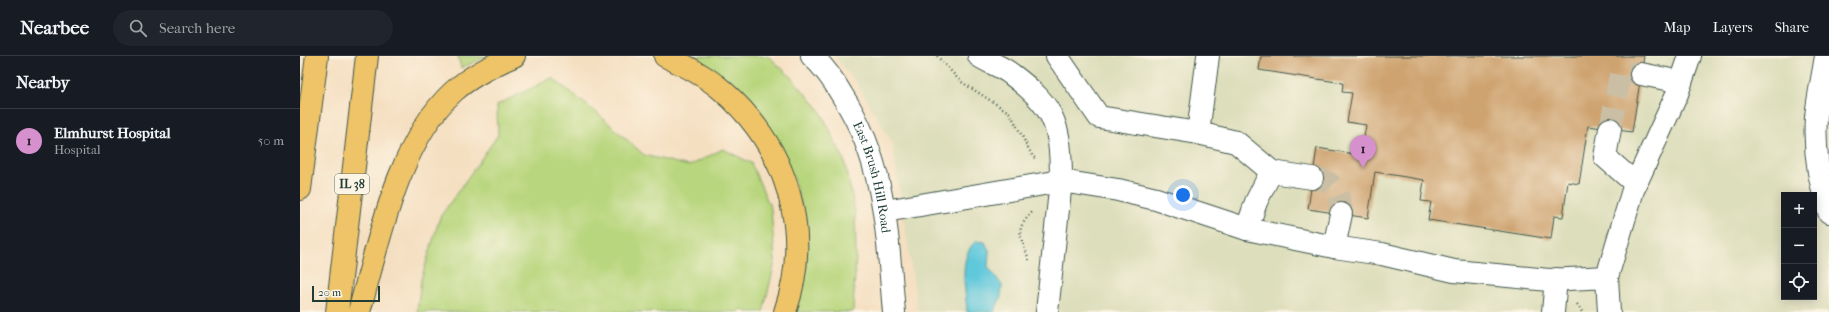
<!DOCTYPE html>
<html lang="en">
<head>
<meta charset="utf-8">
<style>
  :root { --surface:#171b24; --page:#20242c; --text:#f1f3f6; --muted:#9ea1a6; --line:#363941; --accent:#d690ce }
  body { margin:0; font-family:"IM FELL French Canon",serif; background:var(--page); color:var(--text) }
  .controls { position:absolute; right:12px; bottom:12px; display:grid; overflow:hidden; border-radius:0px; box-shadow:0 2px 10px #0003 }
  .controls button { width:36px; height:36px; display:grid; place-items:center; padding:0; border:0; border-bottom:1px solid var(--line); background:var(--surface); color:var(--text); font:20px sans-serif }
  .scale { position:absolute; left:12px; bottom:10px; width:68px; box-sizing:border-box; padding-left:4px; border:2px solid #1f3d34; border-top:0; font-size:11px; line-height:14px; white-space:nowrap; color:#1f3d34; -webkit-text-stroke:3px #fcf5e5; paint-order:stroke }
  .you { position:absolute; left:883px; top:139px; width:14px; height:14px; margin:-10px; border:3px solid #fff; border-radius:50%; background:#1a73e8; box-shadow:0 0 0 6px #1a73e833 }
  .badge { display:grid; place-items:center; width:26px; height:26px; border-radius:50%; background:var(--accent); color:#111; font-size:13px; font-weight:700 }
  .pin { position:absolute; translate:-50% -33px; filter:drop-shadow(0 1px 2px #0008) }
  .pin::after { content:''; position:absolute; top:21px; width:14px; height:12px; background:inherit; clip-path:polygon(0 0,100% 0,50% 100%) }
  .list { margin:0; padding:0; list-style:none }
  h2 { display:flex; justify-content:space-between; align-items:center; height:52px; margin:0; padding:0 16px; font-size:17px }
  h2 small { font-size:13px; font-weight:400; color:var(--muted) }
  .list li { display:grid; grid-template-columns:26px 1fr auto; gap:12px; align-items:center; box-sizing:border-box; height:64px; padding:0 16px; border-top:1px solid var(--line) }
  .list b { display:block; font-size:15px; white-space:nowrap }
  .list p { margin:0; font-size:13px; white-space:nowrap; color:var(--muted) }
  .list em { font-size:13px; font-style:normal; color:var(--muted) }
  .icon { flex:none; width:22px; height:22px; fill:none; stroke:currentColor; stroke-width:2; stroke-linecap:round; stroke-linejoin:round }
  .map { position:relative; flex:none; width:1529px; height:256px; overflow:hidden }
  header { display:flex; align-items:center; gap:24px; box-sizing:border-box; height:56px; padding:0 20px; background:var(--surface); border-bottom:1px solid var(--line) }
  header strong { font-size:19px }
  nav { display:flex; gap:22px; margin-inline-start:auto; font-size:14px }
  .search { width:280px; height:36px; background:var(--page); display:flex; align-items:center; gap:10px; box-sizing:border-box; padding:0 14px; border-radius:22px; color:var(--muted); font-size:15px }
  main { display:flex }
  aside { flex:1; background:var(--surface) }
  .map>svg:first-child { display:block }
</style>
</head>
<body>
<header>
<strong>Nearbee</strong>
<div class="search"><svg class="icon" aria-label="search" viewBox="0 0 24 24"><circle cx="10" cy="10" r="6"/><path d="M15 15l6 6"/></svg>Search here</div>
<nav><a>Map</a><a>Layers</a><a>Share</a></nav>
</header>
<main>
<aside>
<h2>Nearby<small></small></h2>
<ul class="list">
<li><span class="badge">1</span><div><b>Elmhurst Hospital</b><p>Hospital</p></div><em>50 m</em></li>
</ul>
</aside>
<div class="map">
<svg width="1529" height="256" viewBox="0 0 1529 256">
  <rect width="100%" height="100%" fill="#fcf5e5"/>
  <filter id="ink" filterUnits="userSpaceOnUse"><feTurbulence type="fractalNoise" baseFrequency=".025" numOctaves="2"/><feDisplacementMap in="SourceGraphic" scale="8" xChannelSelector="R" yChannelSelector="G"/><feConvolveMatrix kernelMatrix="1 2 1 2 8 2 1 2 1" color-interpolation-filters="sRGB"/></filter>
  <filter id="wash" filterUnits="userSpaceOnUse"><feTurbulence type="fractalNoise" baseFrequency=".012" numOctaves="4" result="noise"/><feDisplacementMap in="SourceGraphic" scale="16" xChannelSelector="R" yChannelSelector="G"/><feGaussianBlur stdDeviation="0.9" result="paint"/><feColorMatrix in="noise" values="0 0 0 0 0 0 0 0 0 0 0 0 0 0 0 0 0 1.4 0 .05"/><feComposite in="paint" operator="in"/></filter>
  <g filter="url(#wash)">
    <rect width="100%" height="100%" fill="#f5dfc1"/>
    <!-- built -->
    <path fill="#dddebc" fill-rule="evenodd" d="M 534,0 L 1529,0 L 1529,256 L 618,256 L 592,86 L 556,26 ZM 1484,139 L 1514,139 L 1514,241 L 1484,241 Z"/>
    <!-- green -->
    <path fill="#b8d67d" stroke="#6c8a58" d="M 158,0 L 188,0 L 161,12 Z
      M 391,0 L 468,0 L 490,20 L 520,54 L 544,104 L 555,155 L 556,198 L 553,256 L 495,256 L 506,213 L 507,168 L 493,121 L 420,20 Z
      M 252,22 L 297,57 L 344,99 L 389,110 L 423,93 L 451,107 L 471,153 L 475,206 L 463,256 L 447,256 L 441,253 L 439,256 L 117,256 L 121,224 L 140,161 L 198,79 L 197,49 Z"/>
    <!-- water -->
    <path fill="#5fc8db" stroke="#3f8288" d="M 676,185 L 685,186 L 689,195 L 688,211 L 702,229 L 701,241 L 694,256 L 667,256 C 666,234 657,202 676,185 Z"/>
    <g id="blocks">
      <!-- building -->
      <path fill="#cea36f" d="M 961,0 L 1344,0 L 1332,76 L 1288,70 L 1279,128 L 1268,126 L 1263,161 L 1254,160 L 1251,183 L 1128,164 L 1131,146 L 1121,145 L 1124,124 L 1075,116 L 1068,162 L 1008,153 L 1017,92 L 1061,99 L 1066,69 L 1047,66 L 1052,37 L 1042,36 L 1043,27 L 959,14 Z"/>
    </g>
  </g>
  <g filter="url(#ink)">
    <use href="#blocks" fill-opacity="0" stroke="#3f5549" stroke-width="1"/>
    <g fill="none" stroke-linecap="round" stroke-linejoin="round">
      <!-- minor-tunnel -->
      <path stroke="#cabfa5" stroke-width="22" stroke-dasharray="22 11" stroke-linecap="butt" d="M 1310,73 L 1321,15 L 1341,18
        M 1012,122 C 1017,123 1021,123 1025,125 C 1037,129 1042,147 1041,158"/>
      <!-- minor casing -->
      <g stroke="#3f5549" stroke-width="24">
        <g id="minor">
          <path id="s1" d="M 512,0 C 524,11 534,25 542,39 C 586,107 587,178 594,256"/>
          <path d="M 757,0 L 799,61 L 898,77 L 936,86 L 972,116"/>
          <path d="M 1526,0 C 1523,20 1518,41 1516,61 C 1514,93 1519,126 1529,156"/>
          <path d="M 1341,18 L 1381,26"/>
          <path d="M 1310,73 L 1305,101 L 1336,128"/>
          <path d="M 898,77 L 908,0"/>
          <path d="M 585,155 L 761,125 C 761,71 756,51 711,18 C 701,10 689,7 679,0"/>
          <path d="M 947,173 L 956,146 L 970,118 L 972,116 L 1012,122"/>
          <path d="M 1034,191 L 1041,158"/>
          <path d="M 1307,221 L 1333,134 L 1377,38 L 1390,0"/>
          <path d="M 747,256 L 761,125 L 818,134 L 856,143 L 947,173 L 1034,191 L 1082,198 L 1154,215 L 1249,224 L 1307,221 L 1309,256"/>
          <path d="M 1253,256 L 1256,223"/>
        </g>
      </g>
      <!-- highway casing -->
      <g stroke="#3f5549" stroke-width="24">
        <path id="highway" d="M 365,0 C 386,10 406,20 423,35 C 487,91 513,175 485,256
          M 0,133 L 17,0
          M 37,256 L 67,0
          M 59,256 C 79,185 98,86 154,35 C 172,19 193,9 214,0"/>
      </g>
      <!-- path -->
      <path stroke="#3f5549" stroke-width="2.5" stroke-dasharray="1 3" stroke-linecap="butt" d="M 637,0 L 660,25 L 710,57 L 733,101 L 737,103
        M 729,204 C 720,177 713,176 734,154
        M 1277,248 L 1282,256"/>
      <!-- minor -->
      <use href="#minor" stroke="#fff" stroke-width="22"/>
      <!-- highway -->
      <use href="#highway" stroke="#efc469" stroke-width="22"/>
    </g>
  </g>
  <g text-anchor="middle" stroke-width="3" stroke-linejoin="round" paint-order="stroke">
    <!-- shield labels -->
    <rect fill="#fcf5e5" stroke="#617469" stroke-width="1" x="35" y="118" width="34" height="20" rx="3"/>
    <g font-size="12" font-weight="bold" fill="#1f3d34">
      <text x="52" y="132">IL 38</text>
    </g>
    <!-- street labels -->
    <g font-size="13" fill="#1f3d34" stroke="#fcf5e5">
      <text dy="5" stroke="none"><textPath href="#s1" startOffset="138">East Brush Hill Road</textPath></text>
    </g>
  </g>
</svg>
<div class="controls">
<button>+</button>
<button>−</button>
<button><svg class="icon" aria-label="locate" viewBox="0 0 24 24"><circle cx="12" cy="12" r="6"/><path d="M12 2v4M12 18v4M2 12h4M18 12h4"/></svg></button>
</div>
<div class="scale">20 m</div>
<div class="you"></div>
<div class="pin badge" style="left:1063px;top:112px">1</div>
</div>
</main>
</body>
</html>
